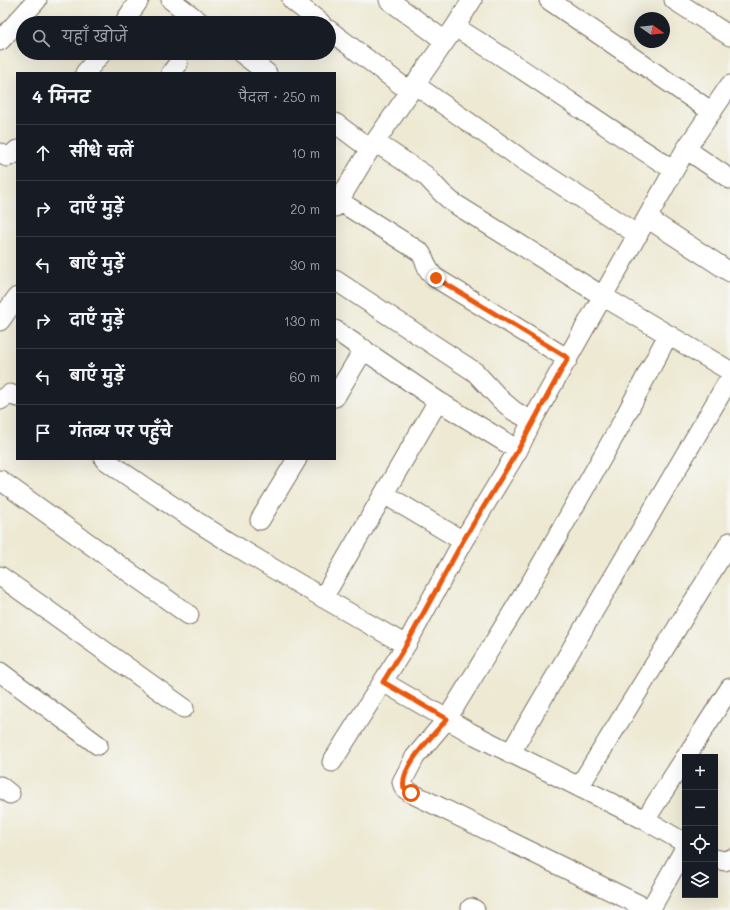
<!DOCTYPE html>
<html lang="hi">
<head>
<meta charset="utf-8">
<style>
  :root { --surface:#171b24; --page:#20242c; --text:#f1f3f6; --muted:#9ea1a6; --line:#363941 }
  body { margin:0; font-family:Mali,"Playpen Sans Deva",sans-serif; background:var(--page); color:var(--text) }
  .controls { position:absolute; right:12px; bottom:12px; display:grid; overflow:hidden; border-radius:0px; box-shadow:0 4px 16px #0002 }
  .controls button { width:36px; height:36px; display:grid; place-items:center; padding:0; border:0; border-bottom:1px solid var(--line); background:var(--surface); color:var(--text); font:20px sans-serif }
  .compass { position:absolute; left:634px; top:12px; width:36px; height:36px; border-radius:50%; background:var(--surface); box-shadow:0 4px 16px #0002; rotate:104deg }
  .stop { position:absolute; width:12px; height:12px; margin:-9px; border:3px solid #ea580c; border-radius:50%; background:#fff }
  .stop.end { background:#ea580c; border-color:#fff; box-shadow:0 1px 4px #0008 }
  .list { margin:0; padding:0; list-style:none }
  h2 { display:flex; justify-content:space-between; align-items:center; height:52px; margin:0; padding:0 16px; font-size:17px }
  h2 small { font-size:13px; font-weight:400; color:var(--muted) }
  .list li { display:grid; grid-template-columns:26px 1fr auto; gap:12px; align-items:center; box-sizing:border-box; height:56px; padding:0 16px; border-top:1px solid var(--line) }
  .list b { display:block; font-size:15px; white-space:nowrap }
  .list em { font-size:13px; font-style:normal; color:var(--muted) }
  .icon { flex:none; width:22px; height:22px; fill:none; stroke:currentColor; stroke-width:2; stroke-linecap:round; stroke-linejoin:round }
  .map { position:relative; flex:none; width:730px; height:910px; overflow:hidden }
  .search { position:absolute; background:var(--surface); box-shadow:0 4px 16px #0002; left:16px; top:16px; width:320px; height:44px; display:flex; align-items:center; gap:10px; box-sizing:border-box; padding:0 14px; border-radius:22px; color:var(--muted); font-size:15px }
  .panel { position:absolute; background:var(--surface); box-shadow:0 4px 16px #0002; left:16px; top:72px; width:320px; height:388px; border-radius:0px }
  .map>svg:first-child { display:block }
</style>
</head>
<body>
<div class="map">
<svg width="730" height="910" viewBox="0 0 730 910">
  <rect width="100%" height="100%" fill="#f6f6f2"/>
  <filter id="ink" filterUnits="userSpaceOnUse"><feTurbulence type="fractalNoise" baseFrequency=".025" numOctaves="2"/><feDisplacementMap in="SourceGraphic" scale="8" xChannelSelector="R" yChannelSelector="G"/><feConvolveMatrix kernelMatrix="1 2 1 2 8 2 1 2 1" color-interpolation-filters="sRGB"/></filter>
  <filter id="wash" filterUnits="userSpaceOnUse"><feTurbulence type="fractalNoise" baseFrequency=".012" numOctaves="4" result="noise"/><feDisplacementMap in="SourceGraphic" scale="16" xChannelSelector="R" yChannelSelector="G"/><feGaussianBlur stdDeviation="0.9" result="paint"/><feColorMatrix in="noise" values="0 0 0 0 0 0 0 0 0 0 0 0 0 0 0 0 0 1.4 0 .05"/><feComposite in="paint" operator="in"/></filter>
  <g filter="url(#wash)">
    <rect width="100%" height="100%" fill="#ede9d3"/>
  </g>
  <g filter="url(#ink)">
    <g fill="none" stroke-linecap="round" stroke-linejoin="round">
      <!-- street casing -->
      <g stroke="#796d5d" stroke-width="21">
        <path id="street" d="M 171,0 L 201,23
          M 292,0 L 321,23
          M 389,0 L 445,41
          M 549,0 L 712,112
          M 674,0 L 730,36
          M 124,23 L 139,0
          M 455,27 C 530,72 600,124 674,170
          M 329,30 L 409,91
          M 0,41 L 37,0
          M 241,53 L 267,73
          M 85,73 L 102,53
          M 171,73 L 178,64
          M 414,84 L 520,158 L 638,235
          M 335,123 L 370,149
          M 375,142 L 425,175 L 442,193 L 452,202 L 604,297 L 730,371
          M 686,149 L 730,179
          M 0,153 L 7,157 L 12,155 L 17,150
          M 339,201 L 420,252 C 427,261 425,270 436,278 L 568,359
          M 335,207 L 370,149 L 455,27 L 472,0
          M 647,218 L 730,272
          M 335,280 L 475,372 L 501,400 L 514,411 L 532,421
          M 0,321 L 17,297
          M 335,330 L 438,401 L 518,450
          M 335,397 L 364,349
          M 0,400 L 10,394 L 17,397
          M 104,459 C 200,528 303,587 406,645
          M 0,480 L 189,615
          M 384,494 L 463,541
          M 260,520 L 297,459
          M 0,576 L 184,708
          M 323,598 L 438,401
          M 0,672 L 98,745
          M 383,682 L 471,733 L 645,820 L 685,843
          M 510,754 L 730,378
          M 686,757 L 730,688
          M 332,762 L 406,645 L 463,541 L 518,450 L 532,421 L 686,149 L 730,85
          M 0,786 L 10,794
          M 579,787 L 730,542
          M 645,820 L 685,758
          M 715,859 L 725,861 L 730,859
          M 471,908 L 475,910
          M 650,910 L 411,793 L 404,788 L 402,782 L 415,757 L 447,719 L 533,579 L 620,426 L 668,335
          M 650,910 L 685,848"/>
      </g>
      <!-- street -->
      <use href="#street" stroke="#fff" stroke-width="19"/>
    </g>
  </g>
  <g fill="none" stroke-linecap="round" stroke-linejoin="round" filter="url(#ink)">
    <!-- route -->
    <path stroke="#ea580c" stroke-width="5" d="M 411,793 L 404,788 C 399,767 434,735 447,719 L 383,682 L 406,645 L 463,541 L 518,450 L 568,358 L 436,278"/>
  </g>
</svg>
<div class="controls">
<button>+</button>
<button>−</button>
<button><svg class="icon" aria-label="locate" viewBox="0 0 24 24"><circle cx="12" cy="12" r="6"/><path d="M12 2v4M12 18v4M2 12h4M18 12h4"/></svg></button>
<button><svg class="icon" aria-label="layers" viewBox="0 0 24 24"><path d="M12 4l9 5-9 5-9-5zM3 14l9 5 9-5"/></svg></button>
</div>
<svg class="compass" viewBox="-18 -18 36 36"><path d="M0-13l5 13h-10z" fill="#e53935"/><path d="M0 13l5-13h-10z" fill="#9ea1a6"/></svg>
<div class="stop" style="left:411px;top:793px"></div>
<div class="stop end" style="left:436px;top:278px"></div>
<div class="search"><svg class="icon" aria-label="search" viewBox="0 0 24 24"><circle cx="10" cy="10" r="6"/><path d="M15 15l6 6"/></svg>यहाँ खोजें</div>
<section class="panel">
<h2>4 मिनट<small>पैदल · 250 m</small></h2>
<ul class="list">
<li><svg class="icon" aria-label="ahead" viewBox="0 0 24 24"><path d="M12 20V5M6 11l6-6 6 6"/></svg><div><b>सीधे चलें</b></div><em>10 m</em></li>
<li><svg class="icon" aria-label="right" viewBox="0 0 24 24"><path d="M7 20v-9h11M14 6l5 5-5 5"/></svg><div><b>दाएँ मुड़ें</b></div><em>20 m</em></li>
<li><svg class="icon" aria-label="left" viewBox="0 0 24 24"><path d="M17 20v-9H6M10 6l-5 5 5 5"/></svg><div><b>बाएँ मुड़ें</b></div><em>30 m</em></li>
<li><svg class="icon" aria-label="right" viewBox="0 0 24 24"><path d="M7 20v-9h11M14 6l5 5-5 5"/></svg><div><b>दाएँ मुड़ें</b></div><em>130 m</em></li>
<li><svg class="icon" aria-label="left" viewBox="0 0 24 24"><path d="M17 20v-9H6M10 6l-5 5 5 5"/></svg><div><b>बाएँ मुड़ें</b></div><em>60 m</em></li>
<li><svg class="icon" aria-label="arrive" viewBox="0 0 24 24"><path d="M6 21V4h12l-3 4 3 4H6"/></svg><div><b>गंतव्य पर पहुँचे</b></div></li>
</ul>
</section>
</div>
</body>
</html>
